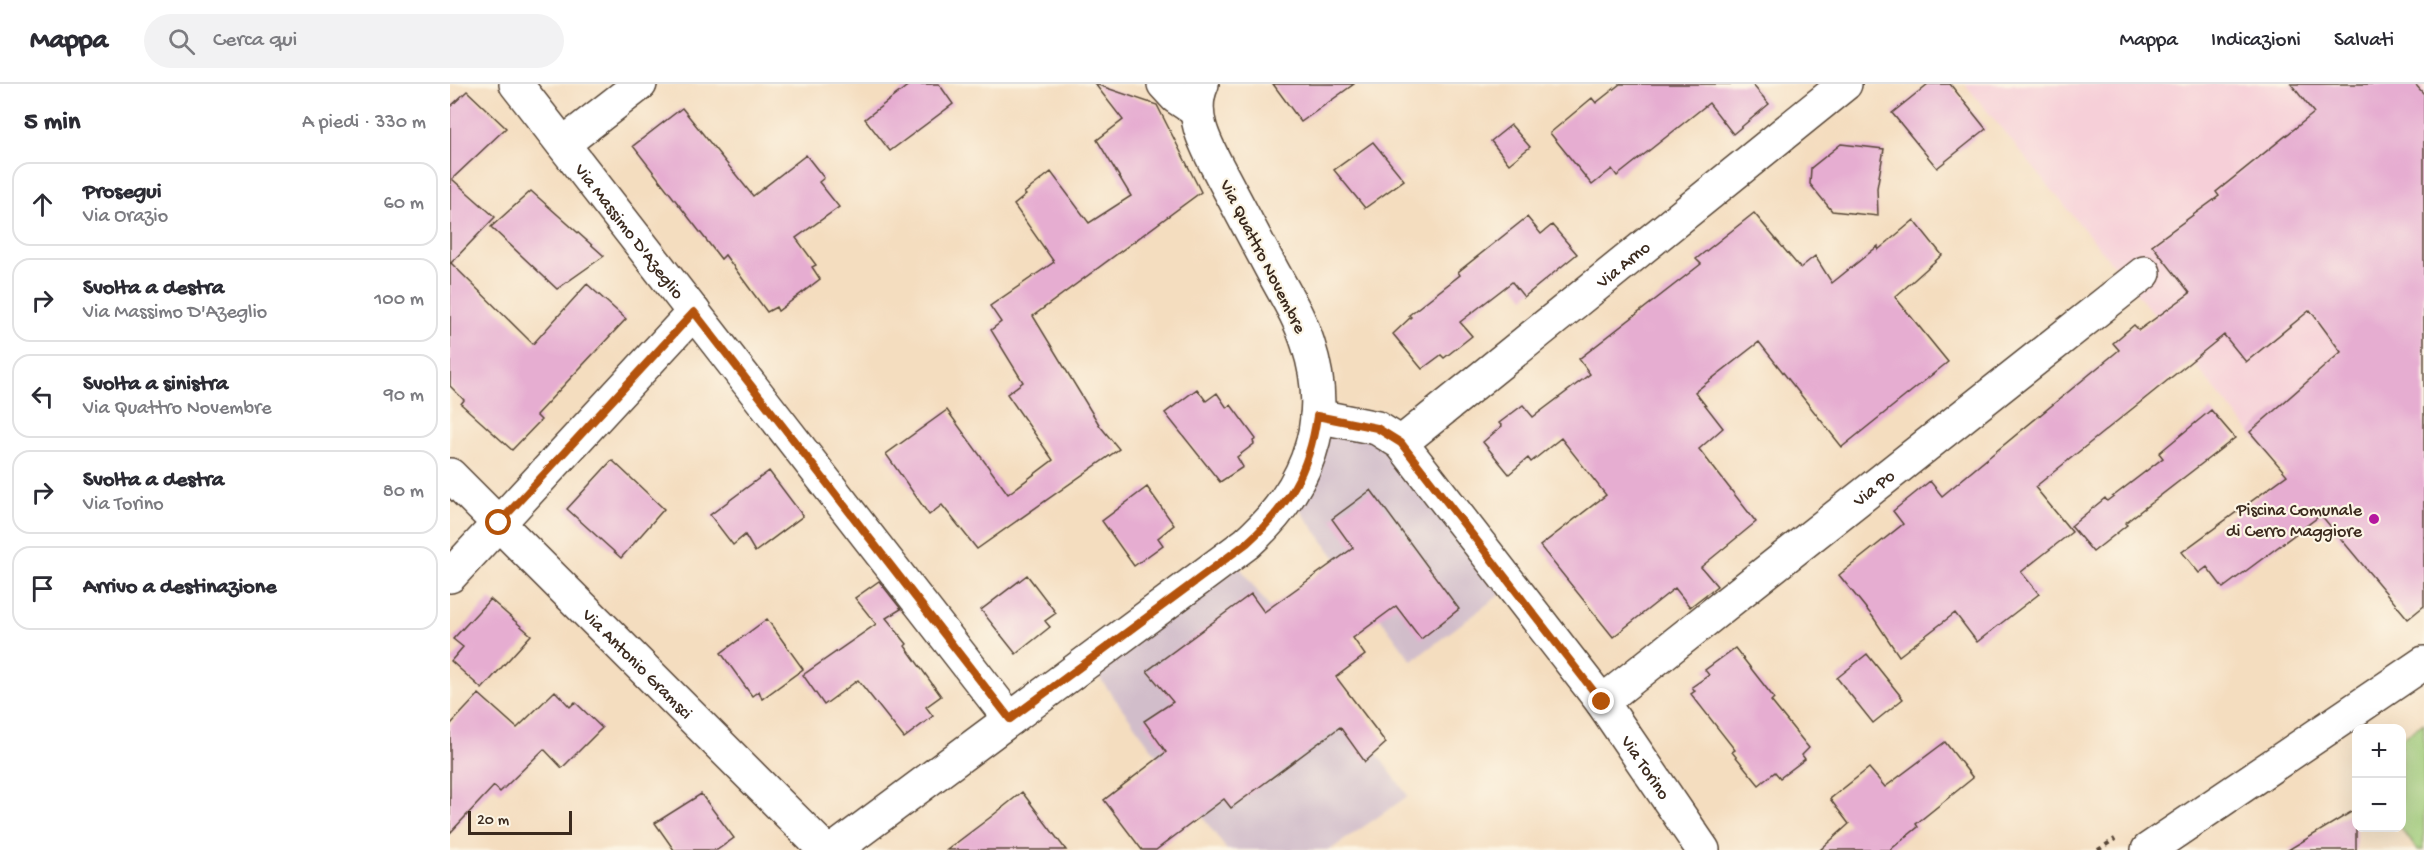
<!DOCTYPE html>
<html lang="it">
<head>
<meta charset="utf-8">
<style>
  :root { --surface:#fff; --page:#f2f2f3; --text:#2b2b33; --muted:#7c7c81; --line:#e1e1e2 }
  body { margin:0; font-family:"Gochi Hand",sans-serif; background:var(--page); color:var(--text) }
  .controls { position:absolute; right:18px; bottom:18px; display:grid; overflow:hidden; border-radius:12px; box-shadow:0 6px 24px #0002 }
  .controls button { width:54px; height:54px; display:grid; place-items:center; padding:0; border:0; border-bottom:2px solid var(--line); background:var(--surface); color:var(--text); font:30px sans-serif }
  .scale { position:absolute; left:18px; bottom:15px; width:104px; box-sizing:border-box; padding-left:6px; border:3px solid #3b2a1e; border-top:0; font-size:16px; line-height:21px; white-space:nowrap; color:#3b2a1e; -webkit-text-stroke:4px #fcf5e5; paint-order:stroke }
  .stop { position:absolute; width:18px; height:18px; margin:-14px; border:4px solid #b45309; border-radius:50%; background:#fff }
  .stop.end { background:#b45309; border-color:#fff; box-shadow:0 2px 6px #0008 }
  .list { margin:0; padding:0; list-style:none }
  h2 { display:flex; justify-content:space-between; align-items:center; height:78px; margin:0; padding:0 24px; font-size:26px }
  h2 small { font-size:20px; font-weight:400; color:var(--muted) }
  .list li { display:grid; grid-template-columns:39px 1fr auto; gap:18px; align-items:center; box-sizing:border-box; height:84px; margin:0 12px 12px; padding:0 12px; border:2px solid var(--line); border-radius:18px }
  .list b { display:block; font-size:22px; white-space:nowrap }
  .list p { margin:0; font-size:20px; white-space:nowrap; color:var(--muted) }
  .list em { font-size:20px; font-style:normal; color:var(--muted) }
  .icon { flex:none; width:33px; height:33px; fill:none; stroke:currentColor; stroke-width:2; stroke-linecap:round; stroke-linejoin:round }
  .map { position:relative; flex:none; width:1974px; height:766px; overflow:hidden }
  header { display:flex; align-items:center; gap:36px; box-sizing:border-box; height:84px; padding:0 30px; background:var(--surface); border-bottom:2px solid var(--line) }
  header strong { font-size:28px }
  nav { display:flex; gap:33px; margin-inline-start:auto; font-size:21px }
  .search { width:420px; height:54px; background:var(--page); display:flex; align-items:center; gap:15px; box-sizing:border-box; padding:0 21px; border-radius:33px; color:var(--muted); font-size:22px }
  main { display:flex }
  aside { flex:1; background:var(--surface) }
  .map>svg:first-child { display:block }
</style>
</head>
<body>
<header>
<strong>Mappa</strong>
<div class="search"><svg class="icon" aria-label="search" viewBox="0 0 24 24"><circle cx="10" cy="10" r="6"/><path d="M15 15l6 6"/></svg>Cerca qui</div>
<nav><a>Mappa</a><a>Indicazioni</a><a>Salvati</a></nav>
</header>
<main>
<aside>
<h2>5 min<small>A piedi · 330 m</small></h2>
<ul class="list">
<li><svg class="icon" aria-label="ahead" viewBox="0 0 24 24"><path d="M12 20V5M6 11l6-6 6 6"/></svg><div><b>Prosegui</b><p>Via Orazio</p></div><em>60 m</em></li>
<li><svg class="icon" aria-label="right" viewBox="0 0 24 24"><path d="M7 20v-9h11M14 6l5 5-5 5"/></svg><div><b>Svolta a destra</b><p>Via Massimo D'Azeglio</p></div><em>100 m</em></li>
<li><svg class="icon" aria-label="left" viewBox="0 0 24 24"><path d="M17 20v-9H6M10 6l-5 5 5 5"/></svg><div><b>Svolta a sinistra</b><p>Via Quattro Novembre</p></div><em>90 m</em></li>
<li><svg class="icon" aria-label="right" viewBox="0 0 24 24"><path d="M7 20v-9h11M14 6l5 5-5 5"/></svg><div><b>Svolta a destra</b><p>Via Torino</p></div><em>80 m</em></li>
<li><svg class="icon" aria-label="arrive" viewBox="0 0 24 24"><path d="M6 21V4h12l-3 4 3 4H6"/></svg><div><b>Arrivo a destinazione</b></div></li>
</ul>
</aside>
<div class="map">
<svg width="1974" height="766" viewBox="0 0 1974 766">
  <rect width="100%" height="100%" fill="#fcf5e5"/>
  <filter id="ink" filterUnits="userSpaceOnUse"><feTurbulence type="fractalNoise" baseFrequency=".0167" numOctaves="2"/><feDisplacementMap in="SourceGraphic" scale="12" xChannelSelector="R" yChannelSelector="G"/><feConvolveMatrix kernelMatrix="1 2 1 2 8 2 1 2 1" color-interpolation-filters="sRGB"/></filter>
  <filter id="wash" filterUnits="userSpaceOnUse"><feTurbulence type="fractalNoise" baseFrequency=".008" numOctaves="4" result="noise"/><feDisplacementMap in="SourceGraphic" scale="24" xChannelSelector="R" yChannelSelector="G"/><feGaussianBlur stdDeviation="1.35" result="paint"/><feColorMatrix in="noise" values="0 0 0 0 0 0 0 0 0 0 0 0 0 0 0 0 0 1.4 0 .05"/><feComposite in="paint" operator="in"/></filter>
  <g filter="url(#wash)">
    <rect width="100%" height="100%" fill="#f4ddbf"/>
    <!-- built -->
    <path fill="#f6cfd8" d="M 1515,0 L 1974,0 L 1974,194 L 1800,348 Z"/>
    <!-- industrial -->
    <path fill="#d1bdca" d="M 871,338 L 920,348 L 1056,506 L 962,577 L 842,415 Z
      M 783,474 L 958,712 L 880,766 L 777,766 L 640,581 Z"/>
    <!-- green -->
    <path fill="#9fcc79" stroke="#6d7b4c" stroke-width="1.5" d="M 1974,639 L 1974,766 L 1968,766 L 1950,744 L 1952,654 Z"/>
    <g id="blocks">
      <!-- building -->
      <path fill="#e6add1" d="M 460,0 L 489,0 L 503,20 L 440,67 L 415,35 Z
        M 645,0 L 707,21 L 751,108 L 583,232 L 650,342 L 669,365 L 527,465 L 492,421 L 479,431 L 436,370 L 497,326 L 558,410 L 603,376 L 557,310 L 573,298 L 541,246 L 551,238 L 540,222 L 604,178 L 564,121 L 576,111 L 574,109 L 601,88 L 639,139 L 681,112 L 647,56 L 673,36 Z
        M 823,0 L 904,0 L 851,38 Z
        M 1170,0 L 1302,0 L 1319,20 L 1283,50 L 1259,19 L 1167,92 L 1162,85 L 1142,101 L 1100,49 L 1142,14 L 1146,19 Z
        M 1478,0 L 1500,0 L 1536,45 L 1487,84 L 1442,29 Z
        M 1841,0 L 1965,0 L 1974,10 L 1974,522 L 1958,535 L 1871,431 L 1773,504 L 1757,483 L 1749,489 L 1732,468 L 1837,391 L 1800,348 L 1891,268 L 1860,226 L 1796,278 L 1774,251 L 1585,403 L 1622,448 L 1571,488 L 1589,510 L 1527,558 L 1505,529 L 1449,572 L 1423,533 L 1389,491 L 1453,440 L 1443,427 L 1480,397 L 1492,412 L 1669,266 L 1663,259 L 1684,241 L 1689,246 L 1740,209 L 1702,161 L 1769,112 L 1766,108 L 1864,29 Z
        M 17,7 L 56,44 L 2,95 L 45,133 L 1,179 L 83,260 L 137,200 L 176,235 L 86,331 L 91,336 L 62,366 L 11,320 L 14,316 L 0,302 L 0,23 Z
        M 232,24 L 303,112 L 356,71 L 374,94 L 369,98 L 389,123 L 346,154 L 366,181 L 362,183 L 370,195 L 328,227 L 326,223 L 317,228 L 275,171 L 271,175 L 183,62 Z
        M 1061,41 L 1080,63 L 1059,80 L 1041,57 Z
        M 923,58 L 954,96 L 915,124 L 884,86 Z
        M 1391,60 L 1434,65 L 1427,104 L 1428,132 L 1382,127 L 1360,100 L 1361,84 Z
        M 81,107 L 154,172 L 107,205 L 41,143 Z
        M 1304,129 L 1350,184 L 1365,172 L 1382,199 L 1428,162 L 1428,166 L 1464,136 L 1492,171 L 1445,213 L 1498,278 L 1392,363 L 1309,258 L 1245,308 L 1273,344 L 1249,365 L 1306,438 L 1251,483 L 1267,502 L 1240,523 L 1225,504 L 1163,553 L 1090,462 L 1156,411 L 1111,354 L 1081,378 L 1078,374 L 1059,390 L 1033,358 L 1052,342 L 1049,339 L 1073,321 L 1083,333 L 1140,290 L 1129,275 L 1251,180 L 1246,175 Z
        M 1077,133 L 1091,150 L 1102,141 L 1127,170 L 1074,213 L 1062,198 L 1010,238 L 1022,252 L 994,274 L 991,271 L 972,285 L 943,250 L 961,233 L 959,231 L 1010,191 L 1008,188 Z
        M 747,305 L 756,317 L 767,309 L 777,324 L 781,321 L 806,355 L 803,357 L 804,360 L 787,373 L 793,383 L 770,398 L 715,329 Z
        M 1761,326 L 1785,354 L 1675,439 L 1677,441 L 1643,468 L 1621,442 L 1655,414 L 1657,417 L 1713,374 L 1709,369 Z
        M 162,376 L 214,425 L 171,474 L 117,425 Z
        M 319,387 L 353,432 L 305,468 L 295,451 L 283,461 L 260,431 Z
        M 697,403 L 724,441 L 708,454 L 713,461 L 684,482 L 652,437 Z
        M 921,406 L 1009,525 L 971,555 L 946,522 L 903,554 L 915,571 L 886,593 L 936,659 L 915,678 L 890,643 L 781,724 L 774,715 L 706,766 L 692,766 L 654,716 L 716,668 L 694,637 L 723,618 L 697,587 L 801,510 L 814,528 L 903,464 L 882,435 Z
        M 577,491 L 606,529 L 595,537 L 600,543 L 566,570 L 531,526 Z
        M 429,497 L 451,525 L 436,534 L 457,560 L 455,562 L 491,612 L 476,623 L 483,632 L 454,654 L 408,596 L 374,621 L 353,591 L 426,540 L 405,514 Z
        M 40,515 L 81,551 L 32,605 L 1,577 L 13,563 L 3,555 Z
        M 317,535 L 353,585 L 312,615 L 309,607 L 302,612 L 271,569 Z
        M 1285,564 L 1324,614 L 1321,617 L 1359,664 L 1352,671 L 1355,675 L 1330,694 L 1325,688 L 1309,701 L 1282,668 L 1285,666 L 1241,610 L 1245,607 L 1242,603 L 1259,591 L 1255,586 Z
        M 1417,570 L 1453,615 L 1423,639 L 1387,594 Z
        M 105,607 L 120,623 L 125,618 L 152,644 L 112,684 L 94,665 L 50,708 L 44,702 L 0,749 L 0,641 L 29,610 L 67,644 Z
        M 1495,658 L 1523,694 L 1466,740 L 1468,743 L 1440,766 L 1370,766 L 1399,740 L 1380,715 L 1419,684 L 1435,703 Z
        M 572,708 L 616,766 L 497,766 L 542,732 Z
        M 251,710 L 284,754 L 267,766 L 224,766 L 205,739 Z
        M 1906,725 L 1906,766 L 1838,766 Z"/>
    </g>
  </g>
  <g filter="url(#ink)">
    <use href="#blocks" fill-opacity="0" stroke="#574536" stroke-width="1.5"/>
    <g fill="none" stroke-linecap="round" stroke-linejoin="round">
      <!-- minor casing -->
      <g stroke="#574536" stroke-width="36">
        <g id="minor">
          <path id="s1" d="M 66,0 L 560,635"/>
          <path d="M 714,0 L 726,13 L 747,27"/>
          <path d="M 113,60 L 190,0"/>
          <path id="s2" d="M 867,332 L 927,344 L 951,359 L 1152,618 L 1253,766"/>
          <path id="s3" d="M 951,359 L 1395,0"/>
          <path id="s4" d="M 0,391 L 375,766"/>
          <path d="M 0,492 L 244,228"/>
          <path id="s5" d="M 1152,618 L 1694,189"/>
          <path d="M 384,766 L 797,459 C 857,405 884,339 858,260 C 850,234 835,210 822,186 C 805,154 788,122 771,90 C 757,63 738,31 752,0"/>
          <path d="M 1698,766 L 1974,579"/>
        </g>
      </g>
      <!-- path -->
      <path stroke="#574536" stroke-width="4" stroke-dasharray="4.5 4.5" stroke-linecap="butt" d="M 1648,766 L 1665,755"/>
      <!-- minor -->
      <use href="#minor" stroke="#fff" stroke-width="33"/>
    </g>
  </g>
  <g fill="none" stroke-linecap="round" stroke-linejoin="round" filter="url(#ink)">
    <!-- route -->
    <path stroke="#b45309" stroke-width="8" d="M 49,439 L 244,228 L 560,635 L 797,459 C 839,421 859,388 867,332 L 927,344 L 951,359 L 1152,618"/>
  </g>
  <!-- markers -->
  <circle fill="#b5179e" stroke="#fcf5e5" stroke-width="2" cx="1924" cy="435" r="6"/>
  <g text-anchor="middle" stroke-width="4.5" stroke-linejoin="round" paint-order="stroke">
    <!-- street labels -->
    <g font-size="18" fill="#3b2a1e" stroke="#fcf5e5">
      <text dy="6" stroke="none"><textPath href="#s1" startOffset="186">Via Massimo D'Azeglio</textPath></text>
      <text transform="translate(814 172) rotate(63)" y="6">Via Quattro Novembre</text>
      <text dy="6" stroke="none"><textPath href="#s3" startOffset="285">Via Arno</textPath></text>
      <text dy="6" stroke="none"><textPath href="#s5" startOffset="346">Via Po</textPath></text>
      <text dy="6" stroke="none"><textPath href="#s4" startOffset="266">Via Antonio Gramsci</textPath></text>
      <text dy="6" stroke="none"><textPath href="#s2" startOffset="496">Via Torino</textPath></text>
    </g>
    <!-- poi labels -->
    <g font-size="18" fill="#3b2a1e" stroke="#fcf5e5" text-anchor="end">
      <text x="1912" y="431">Piscina Comunale<tspan x="1912" dy="21">di Cerro Maggiore</tspan></text>
    </g>
  </g>
</svg>
<div class="controls">
<button>+</button>
<button>−</button>
</div>
<div class="scale">20 m</div>
<div class="stop" style="left:49px;top:439px"></div>
<div class="stop end" style="left:1152px;top:618px"></div>
</div>
</main>
</body>
</html>
